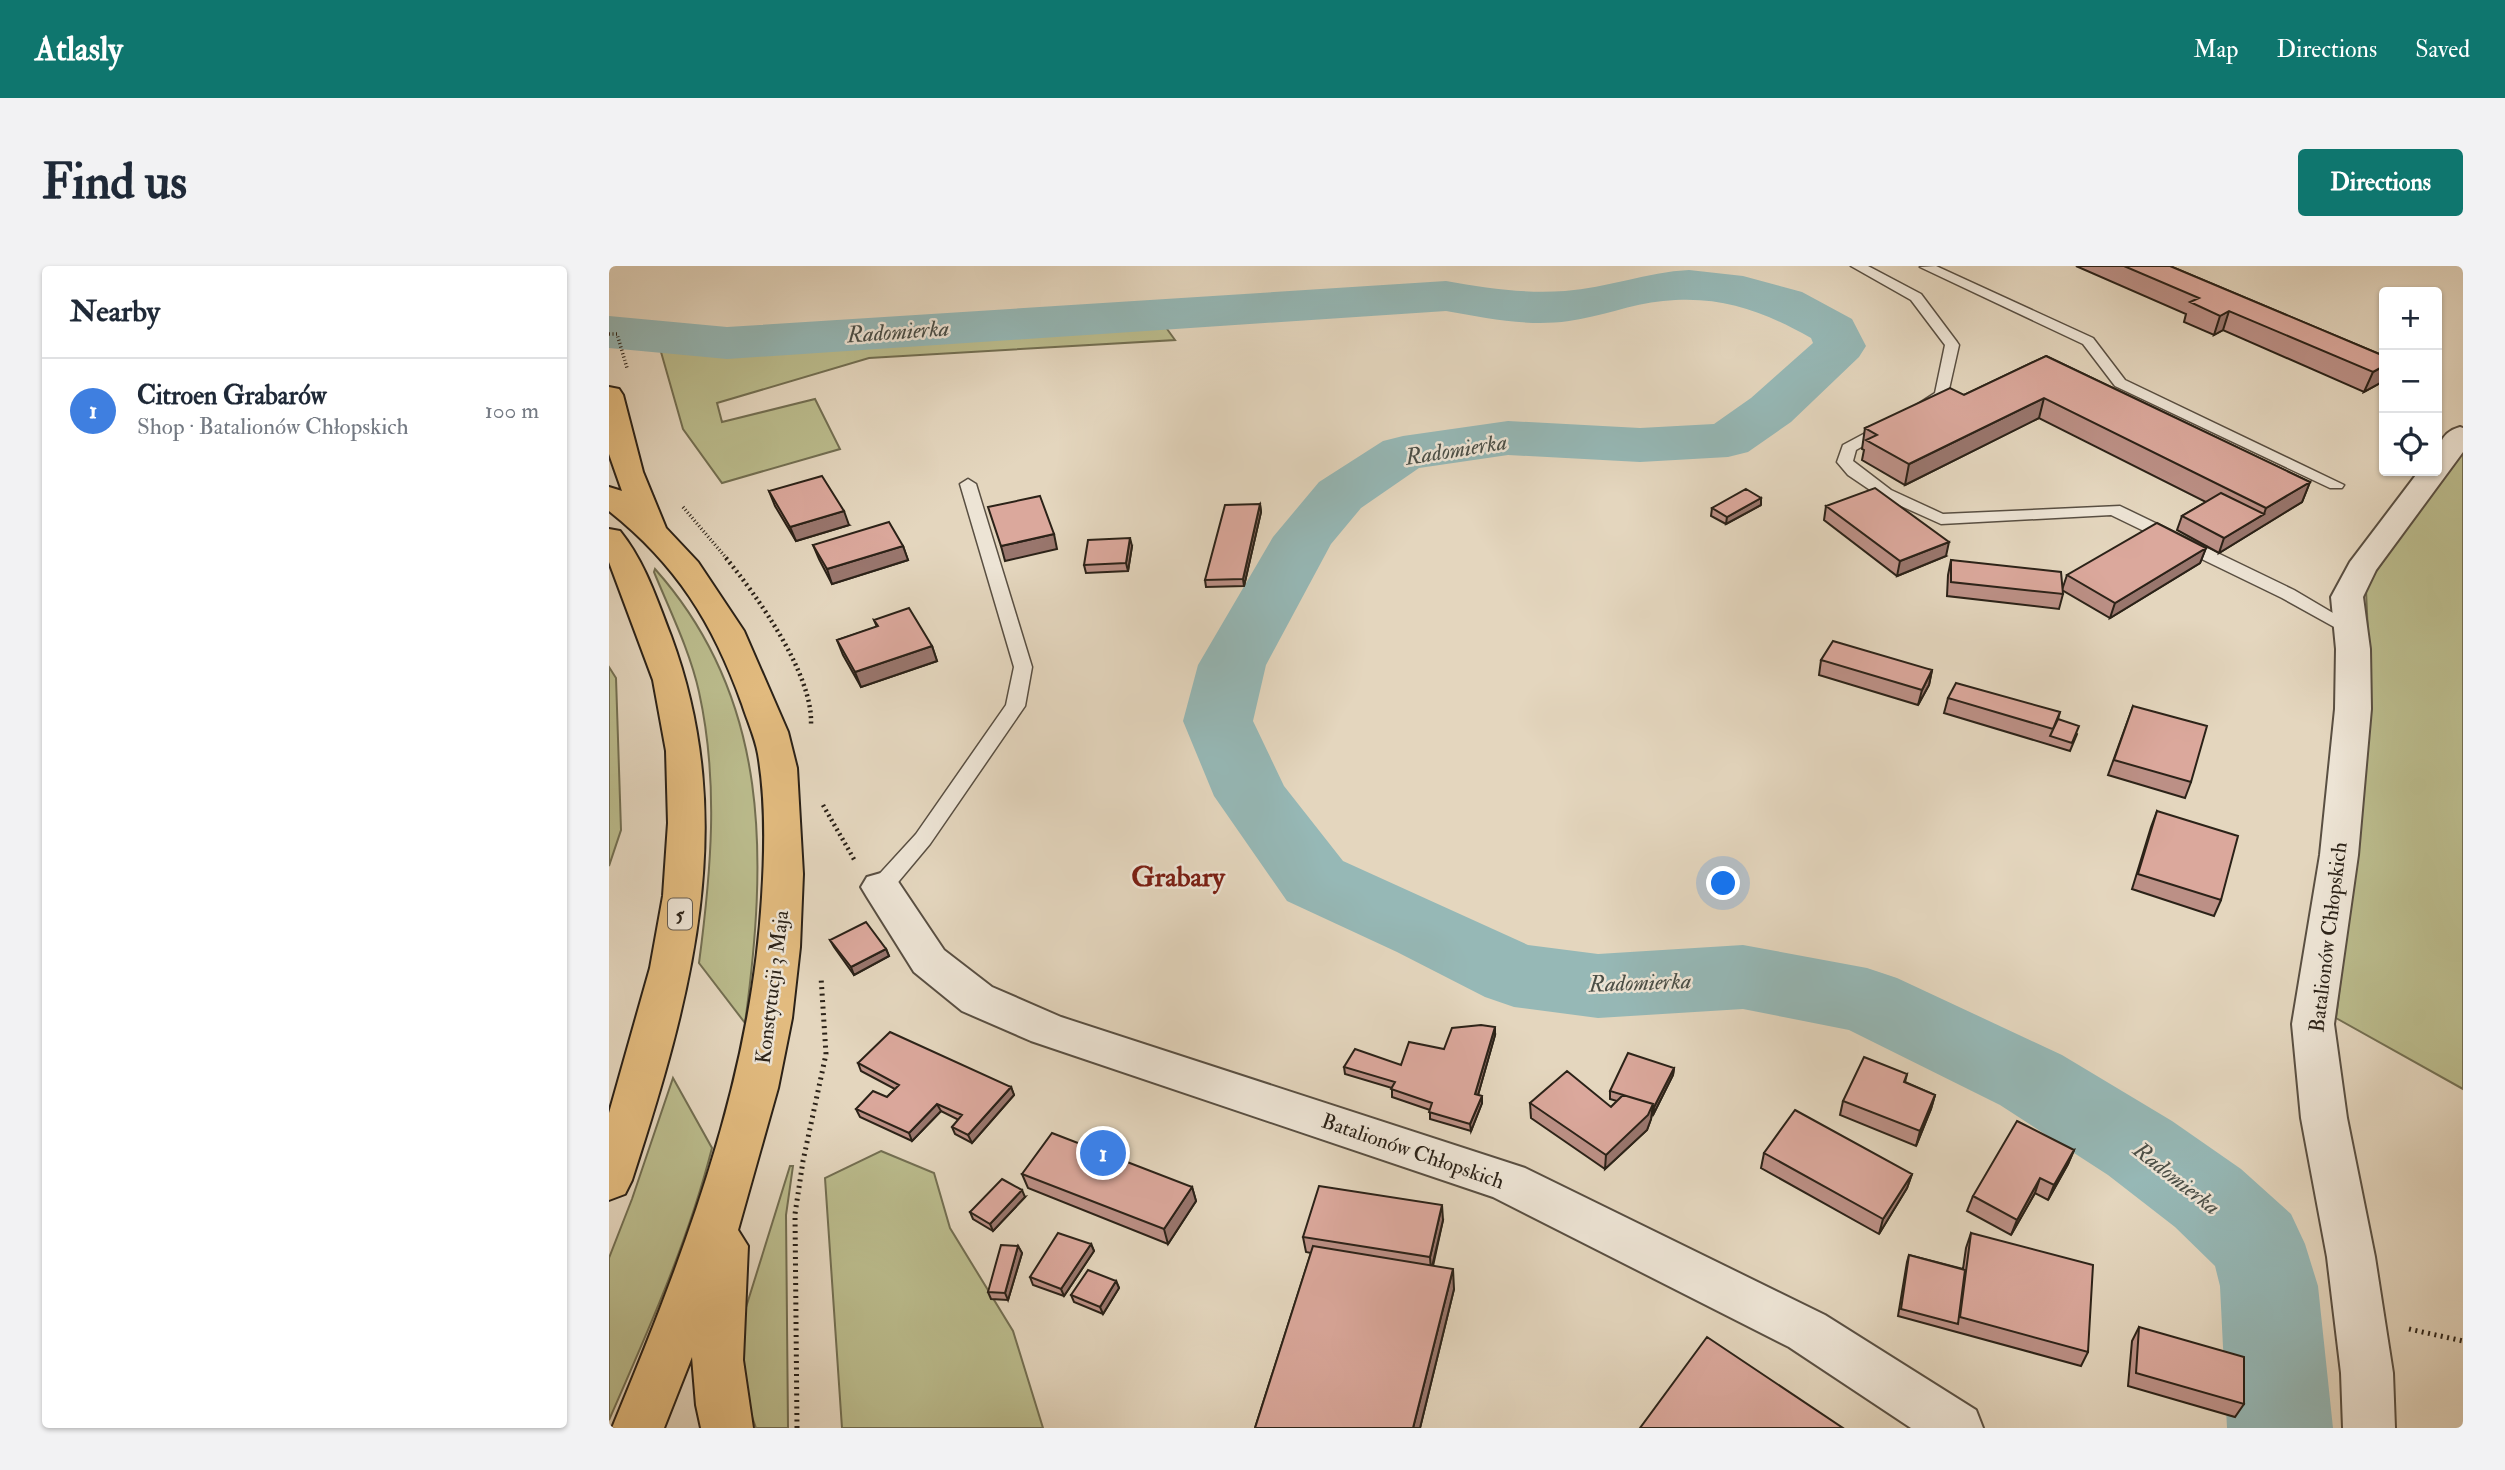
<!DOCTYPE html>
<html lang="en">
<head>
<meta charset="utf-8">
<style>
  :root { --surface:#fff; --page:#f2f2f3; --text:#1f2937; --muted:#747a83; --line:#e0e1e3; --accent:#0f766e }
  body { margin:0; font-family:"IM FELL Double Pica",serif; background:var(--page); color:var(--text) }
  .controls { position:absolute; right:21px; top:21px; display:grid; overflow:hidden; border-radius:7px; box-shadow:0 2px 5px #0004 }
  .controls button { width:63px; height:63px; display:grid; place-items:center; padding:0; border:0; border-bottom:2px solid var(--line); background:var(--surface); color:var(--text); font:35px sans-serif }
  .you { position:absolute; left:1115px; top:618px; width:24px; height:24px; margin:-18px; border:5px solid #fff; border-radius:50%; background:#1a73e8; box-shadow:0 0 0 10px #1a73e833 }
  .badge { display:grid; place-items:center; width:46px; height:46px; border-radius:50%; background:var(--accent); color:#fff; font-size:23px; font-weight:700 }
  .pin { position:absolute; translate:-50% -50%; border:4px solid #fff; box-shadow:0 2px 7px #0006 }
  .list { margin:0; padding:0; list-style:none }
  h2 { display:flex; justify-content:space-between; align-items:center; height:91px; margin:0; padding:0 28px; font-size:30px }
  h2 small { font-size:23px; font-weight:400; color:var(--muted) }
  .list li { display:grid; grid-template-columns:46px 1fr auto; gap:21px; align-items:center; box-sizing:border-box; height:105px; padding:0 28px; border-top:2px solid var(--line) }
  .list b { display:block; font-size:26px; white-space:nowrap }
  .list p { margin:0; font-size:23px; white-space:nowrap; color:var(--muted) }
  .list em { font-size:23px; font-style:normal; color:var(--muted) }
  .icon { flex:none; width:38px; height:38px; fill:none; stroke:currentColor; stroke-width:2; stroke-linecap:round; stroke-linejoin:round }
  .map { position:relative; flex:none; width:1854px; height:1162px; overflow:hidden; border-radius:7px }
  header { display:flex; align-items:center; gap:42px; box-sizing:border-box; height:98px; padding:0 35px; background:var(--accent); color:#fff }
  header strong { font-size:33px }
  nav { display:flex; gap:38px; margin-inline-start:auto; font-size:24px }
  .intro { display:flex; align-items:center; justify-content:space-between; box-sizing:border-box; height:168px; padding:0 42px }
  h1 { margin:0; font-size:49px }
  .button { padding:18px 32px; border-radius:7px; background:var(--accent); color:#fff; font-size:24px; font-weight:700 }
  main { display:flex; gap:42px; padding:0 42px }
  aside { flex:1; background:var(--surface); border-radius:7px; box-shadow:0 2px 5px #0004 }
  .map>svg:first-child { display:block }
</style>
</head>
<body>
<header>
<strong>Atlasly</strong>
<nav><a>Map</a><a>Directions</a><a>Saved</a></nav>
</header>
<div class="intro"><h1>Find us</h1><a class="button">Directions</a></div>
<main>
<aside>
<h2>Nearby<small></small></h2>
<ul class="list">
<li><span class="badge" style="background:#3f7fe0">1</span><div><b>Citroen Grabarów</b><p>Shop · Batalionów Chłopskich</p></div><em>100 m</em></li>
</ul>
</aside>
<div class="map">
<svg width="1854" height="1162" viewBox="0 0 1854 1162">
  <rect width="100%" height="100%" fill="#e4d6be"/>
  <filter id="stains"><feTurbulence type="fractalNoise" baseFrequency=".00286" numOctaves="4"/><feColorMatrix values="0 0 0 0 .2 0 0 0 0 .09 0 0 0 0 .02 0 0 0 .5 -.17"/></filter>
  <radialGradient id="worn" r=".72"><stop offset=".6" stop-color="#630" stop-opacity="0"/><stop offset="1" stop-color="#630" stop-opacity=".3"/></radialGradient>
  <!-- green -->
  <path fill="#bbbc8d" stroke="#736f52" stroke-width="2" d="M 553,56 L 566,74 L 260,92 L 108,137 L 113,156 L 206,133 L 231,183 L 113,217 L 74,163 L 52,86 L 255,78 Z
    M 1854,180 L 1854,823 L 1727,752 L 1756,509 L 1761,415 L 1757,324 L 1766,307 Z
    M 46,303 C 163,434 158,594 136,757 L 90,697 C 102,606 110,517 90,426 C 81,385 61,345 45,306 Z
    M 0,401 L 7,412 L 12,564 L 0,600 Z
    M 64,812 L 103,882 C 79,976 39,1065 0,1154 L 0,992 L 23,933 Z
    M 272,885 L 325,907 L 341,962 L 404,1065 L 434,1162 L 233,1162 L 216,912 Z
    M 181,900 L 184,900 L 177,949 L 179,1162 L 147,1162 L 134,1125 L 134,1051 Z"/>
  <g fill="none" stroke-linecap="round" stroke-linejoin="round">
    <!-- river -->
    <path fill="#96b8b6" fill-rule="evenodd" d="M 1080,4 L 1134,10 L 1193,26 L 1243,53 L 1257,80 L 1250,91 L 1182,156 L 1139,186 L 1119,191 L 1031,196 L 899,189 L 810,202 L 752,242 L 722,278 L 657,399 L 644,455 L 675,520 L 734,595 L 919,679 L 989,688 L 1134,679 L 1258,702 L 1288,712 L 1453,789 L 1563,855 L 1632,903 L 1682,948 L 1696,978 L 1709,1020 L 1724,1162 L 1618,1162 L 1611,1020 L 1606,1000 L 1566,961 L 1499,909 L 1391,839 L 1240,764 L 1134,743 L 989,752 L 905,741 L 876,731 L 788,686 L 678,635 L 605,530 L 574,455 L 589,399 L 664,271 L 710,216 L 774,175 L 794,170 L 899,155 L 1031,162 L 1105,158 L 1142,132 L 1204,77 L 1202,72 C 1153,45 1113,29 1054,35 C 1022,38 991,51 960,55 C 918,61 878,52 837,45 L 118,93 L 0,82 L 0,50 L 118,61 L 837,15 C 877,22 915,28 956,25 C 998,22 1038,6 1080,4 Z"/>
    <!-- lane casing -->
    <g stroke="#594f42" stroke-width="3">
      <path id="lane" d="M 1242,0 L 1259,0 L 1312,28 L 1348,76 L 1350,79 L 1338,132 L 1319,143 L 1309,143 L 1306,140 L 1326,127 L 1336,79 L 1302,34 Z
        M 1327,0 L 1484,72 L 1516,114 L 1735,219 L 1733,222 L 1721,222 L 1506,120 L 1474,78 L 1311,1 Z
        M 1277,156 L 1285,161 L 1282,164 L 1247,184 L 1244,195 L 1282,224 L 1334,248 L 1511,240 L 1685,324 L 1751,363 L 1742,369 L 1736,367 L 1673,332 L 1502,249 L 1332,258 L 1270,230 L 1239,209 L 1228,196 L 1234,179 Z
        M 359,213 L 367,218 L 423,401 L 416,440 L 321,578 L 280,627 L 272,629 L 264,627 L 261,621 L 264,615 L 307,568 L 397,439 L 405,401 L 351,218 Z"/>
    </g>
    <!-- street casing -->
    <g stroke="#594f42" stroke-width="4">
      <path id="street" d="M 1851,161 L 1854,162 L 1854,186 L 1767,304 L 1754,331 L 1761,383 L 1762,443 L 1749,589 L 1725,758 L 1738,852 L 1766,991 L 1784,1107 L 1786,1162 L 1734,1162 L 1732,1107 L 1718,991 L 1692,852 L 1683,758 L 1711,589 L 1726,443 L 1727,383 L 1722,331 L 1741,296 L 1810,205 L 1828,205 C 1828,185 1829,167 1851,161 Z
        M 272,607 L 286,611 L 335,684 L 383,721 L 452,751 L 916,902 L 1216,1049 L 1367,1144 L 1374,1162 L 1302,1162 L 1180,1081 L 884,931 L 422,775 L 353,745 L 305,706 L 258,631 L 252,621 L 258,611 Z"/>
    </g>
    <!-- primary casing -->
    <g stroke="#2b2218" stroke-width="4">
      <path id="primary" d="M 0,121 L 10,123 L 14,129 L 34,206 L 57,262 L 89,296 L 135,365 L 179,466 L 188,502 L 194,608 L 191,681 L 183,752 L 169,822 L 129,964 L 139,980 L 134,1094 L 144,1162 L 92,1162 L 87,1139 L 83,1091 L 55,1162 L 3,1162 C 74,990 142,818 153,631 C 156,584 157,534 149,488 C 146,471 138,454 133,438 C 104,357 67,298 0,245 L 0,221 L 13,225 L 0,188 Z
        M 0,263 L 11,265 C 36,296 48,334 62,370 C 131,557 82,732 23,914 L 16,928 L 0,934 L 0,847 L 41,702 L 54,630 L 59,557 L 57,485 L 44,414 L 0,296 Z"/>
    </g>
    <!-- path-far2 -->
    <path stroke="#2b2218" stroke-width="3.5" stroke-dasharray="1 2.5" stroke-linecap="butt" d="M 0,68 L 8,68 L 18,102
      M 74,241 L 119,294"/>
    <!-- path-far1 -->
    <path stroke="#2b2218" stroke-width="4.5" stroke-dasharray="2 3.5" stroke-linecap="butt" d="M 117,292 C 148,330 204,408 202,458
      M 214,539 L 246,595"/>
    <!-- path -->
    <path stroke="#2b2218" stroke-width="5" stroke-dasharray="2 4.5" stroke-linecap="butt" d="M 1800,1063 L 1854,1075
      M 188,1162 L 186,948 L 194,895 L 217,788 L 212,711"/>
    <!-- lane -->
    <use href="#lane" fill="#ede4d5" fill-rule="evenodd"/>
    <!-- street -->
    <use href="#street" fill="#ede4d5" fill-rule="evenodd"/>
    <!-- primary -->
    <use href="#primary" fill="#e2bb7f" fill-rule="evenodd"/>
  </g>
  <!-- wall -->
  <path fill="#bc9086" stroke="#2b2218" stroke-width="2" d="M 1467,0 L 1561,0 L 1775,90 L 1775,115 L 1755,126 L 1614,64 L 1605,69 L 1575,56 L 1577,48 Z
    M 1437,90 L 1701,216 L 1693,236 L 1610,287 L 1568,264 L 1573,250 L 1597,236 L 1430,152 L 1296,219 L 1253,194 L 1255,184 L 1253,183 L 1256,162 L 1355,129 Z
    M 160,225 L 240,259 L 187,275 L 166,240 Z
    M 651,238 L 652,246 L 635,320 L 597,321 L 596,314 Z
    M 1152,239 L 1117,258 L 1102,250 L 1103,242 Z
    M 1217,240 L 1337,290 L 1288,310 L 1215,254 Z
    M 204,279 L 294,280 L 299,294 L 223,318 L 210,293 Z
    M 523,280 L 519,305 L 477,307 L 475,299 Z
    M 1597,282 L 1591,297 L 1501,352 L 1453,324 L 1458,309 Z
    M 1342,294 L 1454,328 L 1450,343 L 1338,330 L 1339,309 Z
    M 265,354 L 323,380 L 328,395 L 252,421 L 234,389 L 228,374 L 268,361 Z
    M 1212,394 L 1323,404 L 1320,419 L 1309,439 L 1210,409 Z
    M 1339,432 L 1451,446 L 1449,453 L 1468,468 L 1461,485 L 1335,447 Z
    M 1524,440 L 1582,516 L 1576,532 L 1499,509 Z
    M 1548,545 L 1612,634 L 1605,650 L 1523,623 L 1542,561 Z
    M 221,674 L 277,683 L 280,690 L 245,709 L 225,681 Z
    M 886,769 L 869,829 L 873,837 L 862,865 L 821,853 L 821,844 L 783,831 L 783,822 L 736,808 L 735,801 L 792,799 L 835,783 Z
    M 249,797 L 402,821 L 405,829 L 363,877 L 346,868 L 343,861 L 350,854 L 332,845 L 303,875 L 251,851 L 247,843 L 278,831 L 286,823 L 252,805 Z
    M 1065,802 L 1064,809 L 1044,849 L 1043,848 L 1042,853 L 1038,864 L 996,903 L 922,852 L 921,837 L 1002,841 L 1008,835 L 1001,833 L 1001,825 Z
    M 1298,808 L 1296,816 L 1326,829 L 1322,843 L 1307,880 L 1231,849 L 1234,835 Z
    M 1465,884 L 1459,898 L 1439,934 L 1426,927 L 1402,969 L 1358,945 L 1364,930 Z
    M 1155,887 L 1303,908 L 1298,922 L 1270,968 L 1152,902 Z
    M 413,908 L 583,921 L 587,935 L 559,978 L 419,922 Z
    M 416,931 L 384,965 L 364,953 L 361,946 Z
    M 834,954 L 824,1000 L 845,1023 L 811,1162 L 646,1162 L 702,987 L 697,986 L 694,971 Z
    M 1362,967 L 1479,1086 L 1472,1100 L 1289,1050 L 1298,996 L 1300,989 L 1354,1003 L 1357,982 Z
    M 482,978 L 485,985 L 455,1030 L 424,1019 L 421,1011 Z
    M 409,980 L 413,987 L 399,1034 L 382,1033 L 379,1026 Z
    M 507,1015 L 510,1022 L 494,1048 L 465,1036 L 462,1029 Z
    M 1530,1061 L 1635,1138 L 1626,1151 L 1519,1120 L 1523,1075 Z"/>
  <!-- shaded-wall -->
  <path fill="#99766d" stroke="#2b2218" stroke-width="2" d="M 1620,45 L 1614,64 L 1605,69 L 1611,50 Z
    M 1775,100 L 1775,115 L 1755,126 L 1764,106 Z
    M 1435,132 L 1430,152 L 1296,219 L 1300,198 Z
    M 1701,216 L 1693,236 L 1610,287 L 1615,272 L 1655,248 L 1657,242 Z
    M 1152,232 L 1152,239 L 1117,258 L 1118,251 Z
    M 651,238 L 652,246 L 635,320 L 634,313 Z
    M 235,245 L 240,259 L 187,275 L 181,261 Z
    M 445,268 L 448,283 L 396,295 L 392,280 Z
    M 521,272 L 523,280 L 519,305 L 517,297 Z
    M 1340,276 L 1337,290 L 1288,310 L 1291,295 Z
    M 294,280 L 299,294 L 223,318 L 218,303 Z
    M 1597,282 L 1591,297 L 1501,352 L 1506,337 Z
    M 323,380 L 328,395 L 252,421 L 246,406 Z
    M 1323,404 L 1320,419 L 1309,439 L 1313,424 Z
    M 277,683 L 280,690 L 245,709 L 242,701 Z
    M 886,761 L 886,769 L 867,836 L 866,828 Z
    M 1065,802 L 1064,809 L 1044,849 L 1045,841 Z
    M 402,821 L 405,829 L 363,877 L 359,869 Z
    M 1326,829 L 1322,843 L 1307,880 L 1311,865 Z
    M 873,830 L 873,837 L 862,865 L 861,858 Z
    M 328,838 L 332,845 L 303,875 L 300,867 Z
    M 1044,838 L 1042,853 L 1038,864 L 996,903 L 997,889 Z
    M 1465,884 L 1459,898 L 1439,934 L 1445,919 Z
    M 1303,908 L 1298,922 L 1270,968 L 1274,953 Z
    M 1431,912 L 1426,927 L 1402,969 L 1408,954 Z
    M 583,921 L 587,935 L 559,978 L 555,963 Z
    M 413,924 L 416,931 L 384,965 L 381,958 Z
    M 833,939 L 834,954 L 822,1005 L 821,991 Z
    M 482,978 L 485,985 L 455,1030 L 452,1023 Z
    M 409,980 L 413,987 L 399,1034 L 396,1027 Z
    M 844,1003 L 845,1023 L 811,1162 L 804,1162 Z
    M 507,1015 L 510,1022 L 494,1048 L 491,1041 Z"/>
  <!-- building -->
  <path fill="#dba89c" stroke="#2b2218" stroke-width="2" d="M 1515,0 L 1561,0 L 1775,90 L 1775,100 L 1764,106 L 1620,45 L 1611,50 L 1581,36 L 1590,32 Z
    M 1437,90 L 1701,216 L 1657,242 L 1435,132 L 1300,198 L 1257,174 L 1268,169 L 1256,162 L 1341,122 L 1355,129 Z
    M 213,210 L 235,245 L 181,261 L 160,225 Z
    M 1266,222 L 1340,276 L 1291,295 L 1217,240 Z
    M 1137,223 L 1152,232 L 1118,251 L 1103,242 Z
    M 1612,227 L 1655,248 L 1615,272 L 1573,250 Z
    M 431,230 L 445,268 L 392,280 L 379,241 Z
    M 651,238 L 634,313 L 596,314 L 616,239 Z
    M 280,256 L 294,280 L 218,303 L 204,279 Z
    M 1548,257 L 1597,282 L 1506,337 L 1458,309 Z
    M 521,272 L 517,297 L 475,299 L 479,274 Z
    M 1342,294 L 1452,306 L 1454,328 L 1342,316 Z
    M 300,342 L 323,380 L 246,406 L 228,374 L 269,360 L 265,354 Z
    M 1224,375 L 1323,404 L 1313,424 L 1212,394 Z
    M 1347,417 L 1451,446 L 1444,463 L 1339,432 Z
    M 1524,440 L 1598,460 L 1582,516 L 1505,494 Z
    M 1449,453 L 1470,460 L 1463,477 L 1441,470 Z
    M 1548,545 L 1629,570 L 1612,634 L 1529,608 Z
    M 257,656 L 277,683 L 242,701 L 221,674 Z
    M 872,759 L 886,761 L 866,828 L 873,830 L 861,858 L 820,846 L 823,837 L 782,823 L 786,816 L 735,801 L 746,783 L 792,799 L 800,776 L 835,783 L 843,762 Z
    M 281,766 L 402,821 L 359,869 L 343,861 L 353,849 L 328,838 L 300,867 L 247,843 L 264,825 L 278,831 L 290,819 L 249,797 Z
    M 1019,787 L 1065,802 L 1045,841 L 1044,840 L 1044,838 L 1001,825 Z
    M 1255,791 L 1298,808 L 1295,816 L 1326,829 L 1311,865 L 1234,835 Z
    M 958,805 L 1002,841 L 1014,829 L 1044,838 L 1039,849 L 997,889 L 921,837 Z
    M 1186,844 L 1303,908 L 1274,953 L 1155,887 Z
    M 1408,855 L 1465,884 L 1445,919 L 1431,912 L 1408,954 L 1364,930 Z
    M 443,867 L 583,921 L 555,963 L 413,908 Z
    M 393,913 L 413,924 L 381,958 L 361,946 Z
    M 710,920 L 833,939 L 821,991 L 694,971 Z
    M 449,967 L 482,978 L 452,1023 L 421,1011 Z
    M 1362,967 L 1484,999 L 1479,1086 L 1351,1051 Z
    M 392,979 L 409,980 L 396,1027 L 379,1026 Z
    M 704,980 L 844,1003 L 804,1162 L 646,1162 Z
    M 1300,989 L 1356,1004 L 1349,1058 L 1292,1043 Z
    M 479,1004 L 507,1015 L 491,1041 L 462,1029 Z
    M 1530,1061 L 1635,1091 L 1635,1138 L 1527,1107 Z
    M 1098,1071 L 1234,1162 L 1031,1162 Z"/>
  <g text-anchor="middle" stroke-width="5" stroke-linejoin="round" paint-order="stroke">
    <!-- shield labels -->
    <rect fill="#ede4d5" stroke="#655c51" stroke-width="2" x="59" y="632.5" width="24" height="31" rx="5"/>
    <g font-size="19" font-weight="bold" fill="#2b2218">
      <text x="71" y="655">5</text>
    </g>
    <!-- street labels -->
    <g font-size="21" fill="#2b2218" stroke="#ede4d5">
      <text transform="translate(1719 671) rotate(-83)" y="7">Batalionów Chłopskich</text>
      <text transform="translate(163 721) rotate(-83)" y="7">Konstytucji 3 Maja</text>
      <text transform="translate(804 885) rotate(19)" y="7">Batalionów Chłopskich</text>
    </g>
    <!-- water labels -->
    <g font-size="23" font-style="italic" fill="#4b4f47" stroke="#ede4d5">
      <text transform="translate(289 65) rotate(-4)" y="8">Radomierka</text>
      <text transform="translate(847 183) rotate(-9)" y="8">Radomierka</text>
      <text transform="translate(1031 716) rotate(-2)" y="8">Radomierka</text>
      <text transform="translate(1568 912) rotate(38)" y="8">Radomierka</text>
    </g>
    <!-- district labels -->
    <g font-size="28" font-weight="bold" fill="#7a1f14" stroke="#ede4d5">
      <text x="569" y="620">Grabary</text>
    </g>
  </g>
  <rect width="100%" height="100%" filter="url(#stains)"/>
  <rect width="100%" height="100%" fill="url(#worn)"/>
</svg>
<div class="controls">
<button>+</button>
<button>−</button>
<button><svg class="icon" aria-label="locate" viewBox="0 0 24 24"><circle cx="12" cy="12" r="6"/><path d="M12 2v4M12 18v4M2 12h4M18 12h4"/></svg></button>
</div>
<div class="you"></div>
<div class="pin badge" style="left:494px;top:887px;background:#3f7fe0">1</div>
</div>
</main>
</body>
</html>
